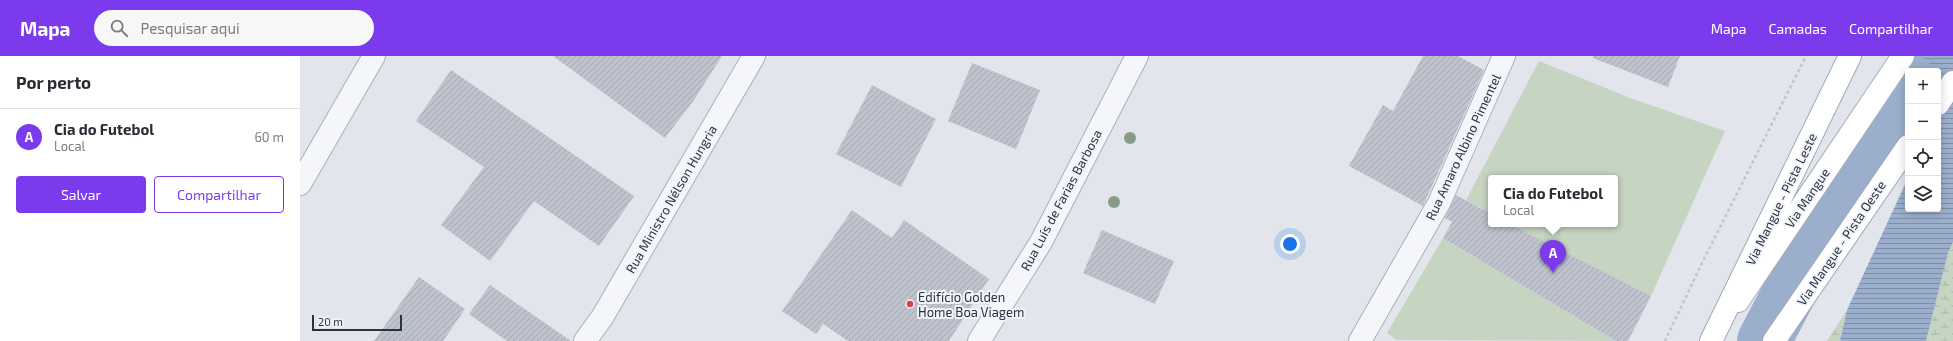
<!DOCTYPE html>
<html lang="pt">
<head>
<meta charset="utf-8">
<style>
  :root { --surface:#fff; --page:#f7f7f7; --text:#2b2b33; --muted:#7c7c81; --line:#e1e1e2; --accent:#7c3aed }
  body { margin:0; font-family:"Exo 2",sans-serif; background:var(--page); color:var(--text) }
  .controls { position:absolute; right:12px; top:12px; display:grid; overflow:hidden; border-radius:4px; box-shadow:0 2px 10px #0003 }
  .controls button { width:36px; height:36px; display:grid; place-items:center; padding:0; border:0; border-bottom:1px solid var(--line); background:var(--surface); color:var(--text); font:20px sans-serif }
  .scale { position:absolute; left:12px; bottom:10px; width:90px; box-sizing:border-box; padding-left:4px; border:2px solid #293144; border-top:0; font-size:11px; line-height:14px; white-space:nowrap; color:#293144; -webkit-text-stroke:3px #f2f4f8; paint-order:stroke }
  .you { position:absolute; left:990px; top:188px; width:14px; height:14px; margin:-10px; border:3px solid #fff; border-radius:50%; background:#1a73e8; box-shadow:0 0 0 6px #1a73e833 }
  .badge { display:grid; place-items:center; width:26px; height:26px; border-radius:50%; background:var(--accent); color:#fff; font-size:13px; font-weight:700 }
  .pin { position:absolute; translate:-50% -33px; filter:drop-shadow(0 1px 2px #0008) }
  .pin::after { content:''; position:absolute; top:21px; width:14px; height:12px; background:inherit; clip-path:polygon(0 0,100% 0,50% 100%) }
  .popup { position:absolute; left:1188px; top:119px; width:130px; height:52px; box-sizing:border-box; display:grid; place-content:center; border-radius:4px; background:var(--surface); filter:drop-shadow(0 1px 3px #0005); font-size:13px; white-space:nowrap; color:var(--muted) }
  .popup b { font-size:15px; color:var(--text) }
  .popup::after { content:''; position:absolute; left:50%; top:100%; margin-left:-8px; border:8px solid transparent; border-top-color:var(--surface) }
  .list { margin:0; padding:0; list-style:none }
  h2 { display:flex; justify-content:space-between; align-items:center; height:52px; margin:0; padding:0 16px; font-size:17px }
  h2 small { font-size:13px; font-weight:400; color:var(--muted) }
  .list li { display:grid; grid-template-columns:26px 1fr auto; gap:12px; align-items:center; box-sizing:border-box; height:56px; padding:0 16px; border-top:1px solid var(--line) }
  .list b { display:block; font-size:15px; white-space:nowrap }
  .list p { margin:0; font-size:13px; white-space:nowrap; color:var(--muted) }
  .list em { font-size:13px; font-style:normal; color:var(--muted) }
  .actions { display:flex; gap:8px; padding:12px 16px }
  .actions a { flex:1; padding:9px 0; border:1px solid var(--accent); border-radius:4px; text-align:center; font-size:14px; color:var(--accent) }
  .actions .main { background:var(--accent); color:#fff }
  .icon { flex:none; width:22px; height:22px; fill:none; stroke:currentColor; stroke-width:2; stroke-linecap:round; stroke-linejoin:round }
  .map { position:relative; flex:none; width:1653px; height:285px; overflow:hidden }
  header { display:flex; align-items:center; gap:24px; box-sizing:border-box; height:56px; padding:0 20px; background:var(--accent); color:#fff }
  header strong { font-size:19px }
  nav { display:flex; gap:22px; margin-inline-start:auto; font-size:14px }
  .search { width:280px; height:36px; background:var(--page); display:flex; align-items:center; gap:10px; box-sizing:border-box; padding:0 14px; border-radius:22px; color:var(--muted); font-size:15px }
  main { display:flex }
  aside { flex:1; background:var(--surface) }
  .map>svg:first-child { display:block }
</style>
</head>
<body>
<header>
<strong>Mapa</strong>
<div class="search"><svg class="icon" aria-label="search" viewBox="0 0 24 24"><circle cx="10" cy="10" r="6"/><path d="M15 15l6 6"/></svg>Pesquisar aqui</div>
<nav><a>Mapa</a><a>Camadas</a><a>Compartilhar</a></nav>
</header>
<main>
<aside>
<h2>Por perto<small></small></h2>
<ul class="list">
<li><span class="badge">A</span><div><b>Cia do Futebol</b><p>Local</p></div><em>60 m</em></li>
</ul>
<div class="actions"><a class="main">Salvar</a><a>Compartilhar</a></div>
</aside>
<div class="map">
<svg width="1653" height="285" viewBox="0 0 1653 285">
  <defs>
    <pattern id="wetland-marsh" width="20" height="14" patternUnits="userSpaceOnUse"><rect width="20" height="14" fill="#c6d5c2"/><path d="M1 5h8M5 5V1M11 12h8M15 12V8" fill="none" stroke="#aab7a8"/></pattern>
    <pattern id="water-rules" width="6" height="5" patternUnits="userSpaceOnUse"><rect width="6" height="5" fill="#9bafcd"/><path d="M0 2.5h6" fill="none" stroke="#7e8fa8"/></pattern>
    <pattern id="building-hatch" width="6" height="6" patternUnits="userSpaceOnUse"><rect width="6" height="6" fill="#bfc3ce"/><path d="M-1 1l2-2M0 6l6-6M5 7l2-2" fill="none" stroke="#a4a8b2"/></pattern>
  </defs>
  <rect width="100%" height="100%" fill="#e2e5eb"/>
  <!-- grass -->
  <path fill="#c6d5c2" d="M 1239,5 L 1333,43 L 1425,75 L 1351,240 L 1210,168 L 1315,168 L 1315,122 L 1191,122 L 1191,158 L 1166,144 Z
    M 1143,182 L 1316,285 L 1097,284 L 1087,277 Z"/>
  <!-- wetland -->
  <path fill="url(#wetland-marsh)" d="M 1653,186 L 1653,285 L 1626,285 L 1648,197 Z
    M 1547,254 L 1540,285 L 1527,285 Z"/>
  <!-- water -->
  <path fill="url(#water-rules)" d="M 1602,0 L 1653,0 L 1653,186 L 1648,197 L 1626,285 L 1540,285 L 1547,254 L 1608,122 L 1608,153 L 1638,153 L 1638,15 L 1608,15 L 1608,92 L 1591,113 Z"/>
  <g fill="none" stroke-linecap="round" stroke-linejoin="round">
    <!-- river -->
    <path stroke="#9bafcd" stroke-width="54" d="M 1464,285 L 1569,84 L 1608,24"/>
  </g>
  <!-- building -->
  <path fill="url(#building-hatch)" d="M 253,0 L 422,0 L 394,44 L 365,82 Z
    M 1123,0 L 1158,0 L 1184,14 L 1123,150 L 1049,110 L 1083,49 L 1093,55 Z
    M 1293,0 L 1380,0 L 1368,31 L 1293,2 Z
    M 672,7 L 740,34 L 716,93 L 648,65 Z
    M 151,14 L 334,140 L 299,190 L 234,145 L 190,205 L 141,169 L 184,111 L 116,65 Z
    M 572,29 L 636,63 L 601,131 L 536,98 Z
    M 1156,139 L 1191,158 L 1191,168 L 1210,168 L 1351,240 L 1328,285 L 1316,285 L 1143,182 L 1152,166 L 1145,162 Z
    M 552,154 L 592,182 L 604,164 L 689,223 L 649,285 L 548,285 L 523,268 L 516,278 L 482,255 Z
    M 802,174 L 874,205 L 855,248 L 783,217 Z
    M 119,221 L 165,253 L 143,285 L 74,285 Z
    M 190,229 L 271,285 L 207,285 L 169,258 Z"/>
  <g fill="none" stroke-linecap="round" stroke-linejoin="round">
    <!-- street casing -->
    <g stroke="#aaafb9" stroke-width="24">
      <path id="street" d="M 0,128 L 74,0
        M 285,285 L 303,260 L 454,0
        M 679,285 L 741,186 L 837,0
        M 1060,285 L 1139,147 L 1204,0"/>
    </g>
    <!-- secondary casing -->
    <g stroke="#aaafb9" stroke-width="24">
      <path id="secondary" d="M 1438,245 L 1603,0"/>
    </g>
    <!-- primary casing -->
    <g stroke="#a0a8b8" stroke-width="24">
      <path id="primary" d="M 1638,48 L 1653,26
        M 1411,285 L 1550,0
        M 1474,285 L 1608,90"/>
    </g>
    <!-- path -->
    <path stroke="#c0c3ca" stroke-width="2.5" stroke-dasharray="3 3" stroke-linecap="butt" d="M 1365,285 L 1402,207 L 1506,0"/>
    <!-- street -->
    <use href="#street" stroke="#f5f6f9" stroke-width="22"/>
    <!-- secondary -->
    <use href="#secondary" stroke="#fff" stroke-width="22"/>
    <!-- primary -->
    <use href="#primary" stroke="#fff" stroke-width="22"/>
  </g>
  <!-- trees -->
  <g fill="#869c87">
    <circle cx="830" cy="82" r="6"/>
    <circle cx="814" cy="146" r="6"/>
  </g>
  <!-- markers -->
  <circle fill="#d6404c" stroke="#f2f4f8" stroke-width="1.5" cx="610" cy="248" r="4"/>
  <g text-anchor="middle" stroke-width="4" stroke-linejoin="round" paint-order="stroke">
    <!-- street labels -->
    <g font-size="13" fill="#293144" stroke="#f2f4f8">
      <text transform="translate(1163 91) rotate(-65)" y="5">Rua Amaro Albino Pimentel</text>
      <text transform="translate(1507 142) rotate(-56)" y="5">Via Mangue</text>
      <text transform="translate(371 143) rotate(-60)" y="5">Rua Ministro Nélson Hungria</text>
      <text transform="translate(1481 143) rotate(-64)" y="5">Via Mangue - Pista Leste</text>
      <text transform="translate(761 144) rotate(-62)" y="5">Rua Luís de Farias Barbosa</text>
      <text transform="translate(1541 187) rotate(-56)" y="5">Via Mangue - Pista Oeste</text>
    </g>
    <!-- poi labels -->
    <g font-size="13" fill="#293144" stroke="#f2f4f8" text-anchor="start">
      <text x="618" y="246">Edifício Golden<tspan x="618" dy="15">Home Boa Viagem</tspan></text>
    </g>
  </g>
</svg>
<div class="controls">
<button>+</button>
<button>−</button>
<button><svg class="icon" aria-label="locate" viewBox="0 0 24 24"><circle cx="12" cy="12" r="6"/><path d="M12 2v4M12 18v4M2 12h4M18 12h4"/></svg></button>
<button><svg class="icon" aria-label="layers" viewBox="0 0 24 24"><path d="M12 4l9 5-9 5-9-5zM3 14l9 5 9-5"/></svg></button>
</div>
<div class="scale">20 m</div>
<div class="you"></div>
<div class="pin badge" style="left:1253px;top:217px">A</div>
<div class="popup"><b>Cia do Futebol</b>Local</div>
</div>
</main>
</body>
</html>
